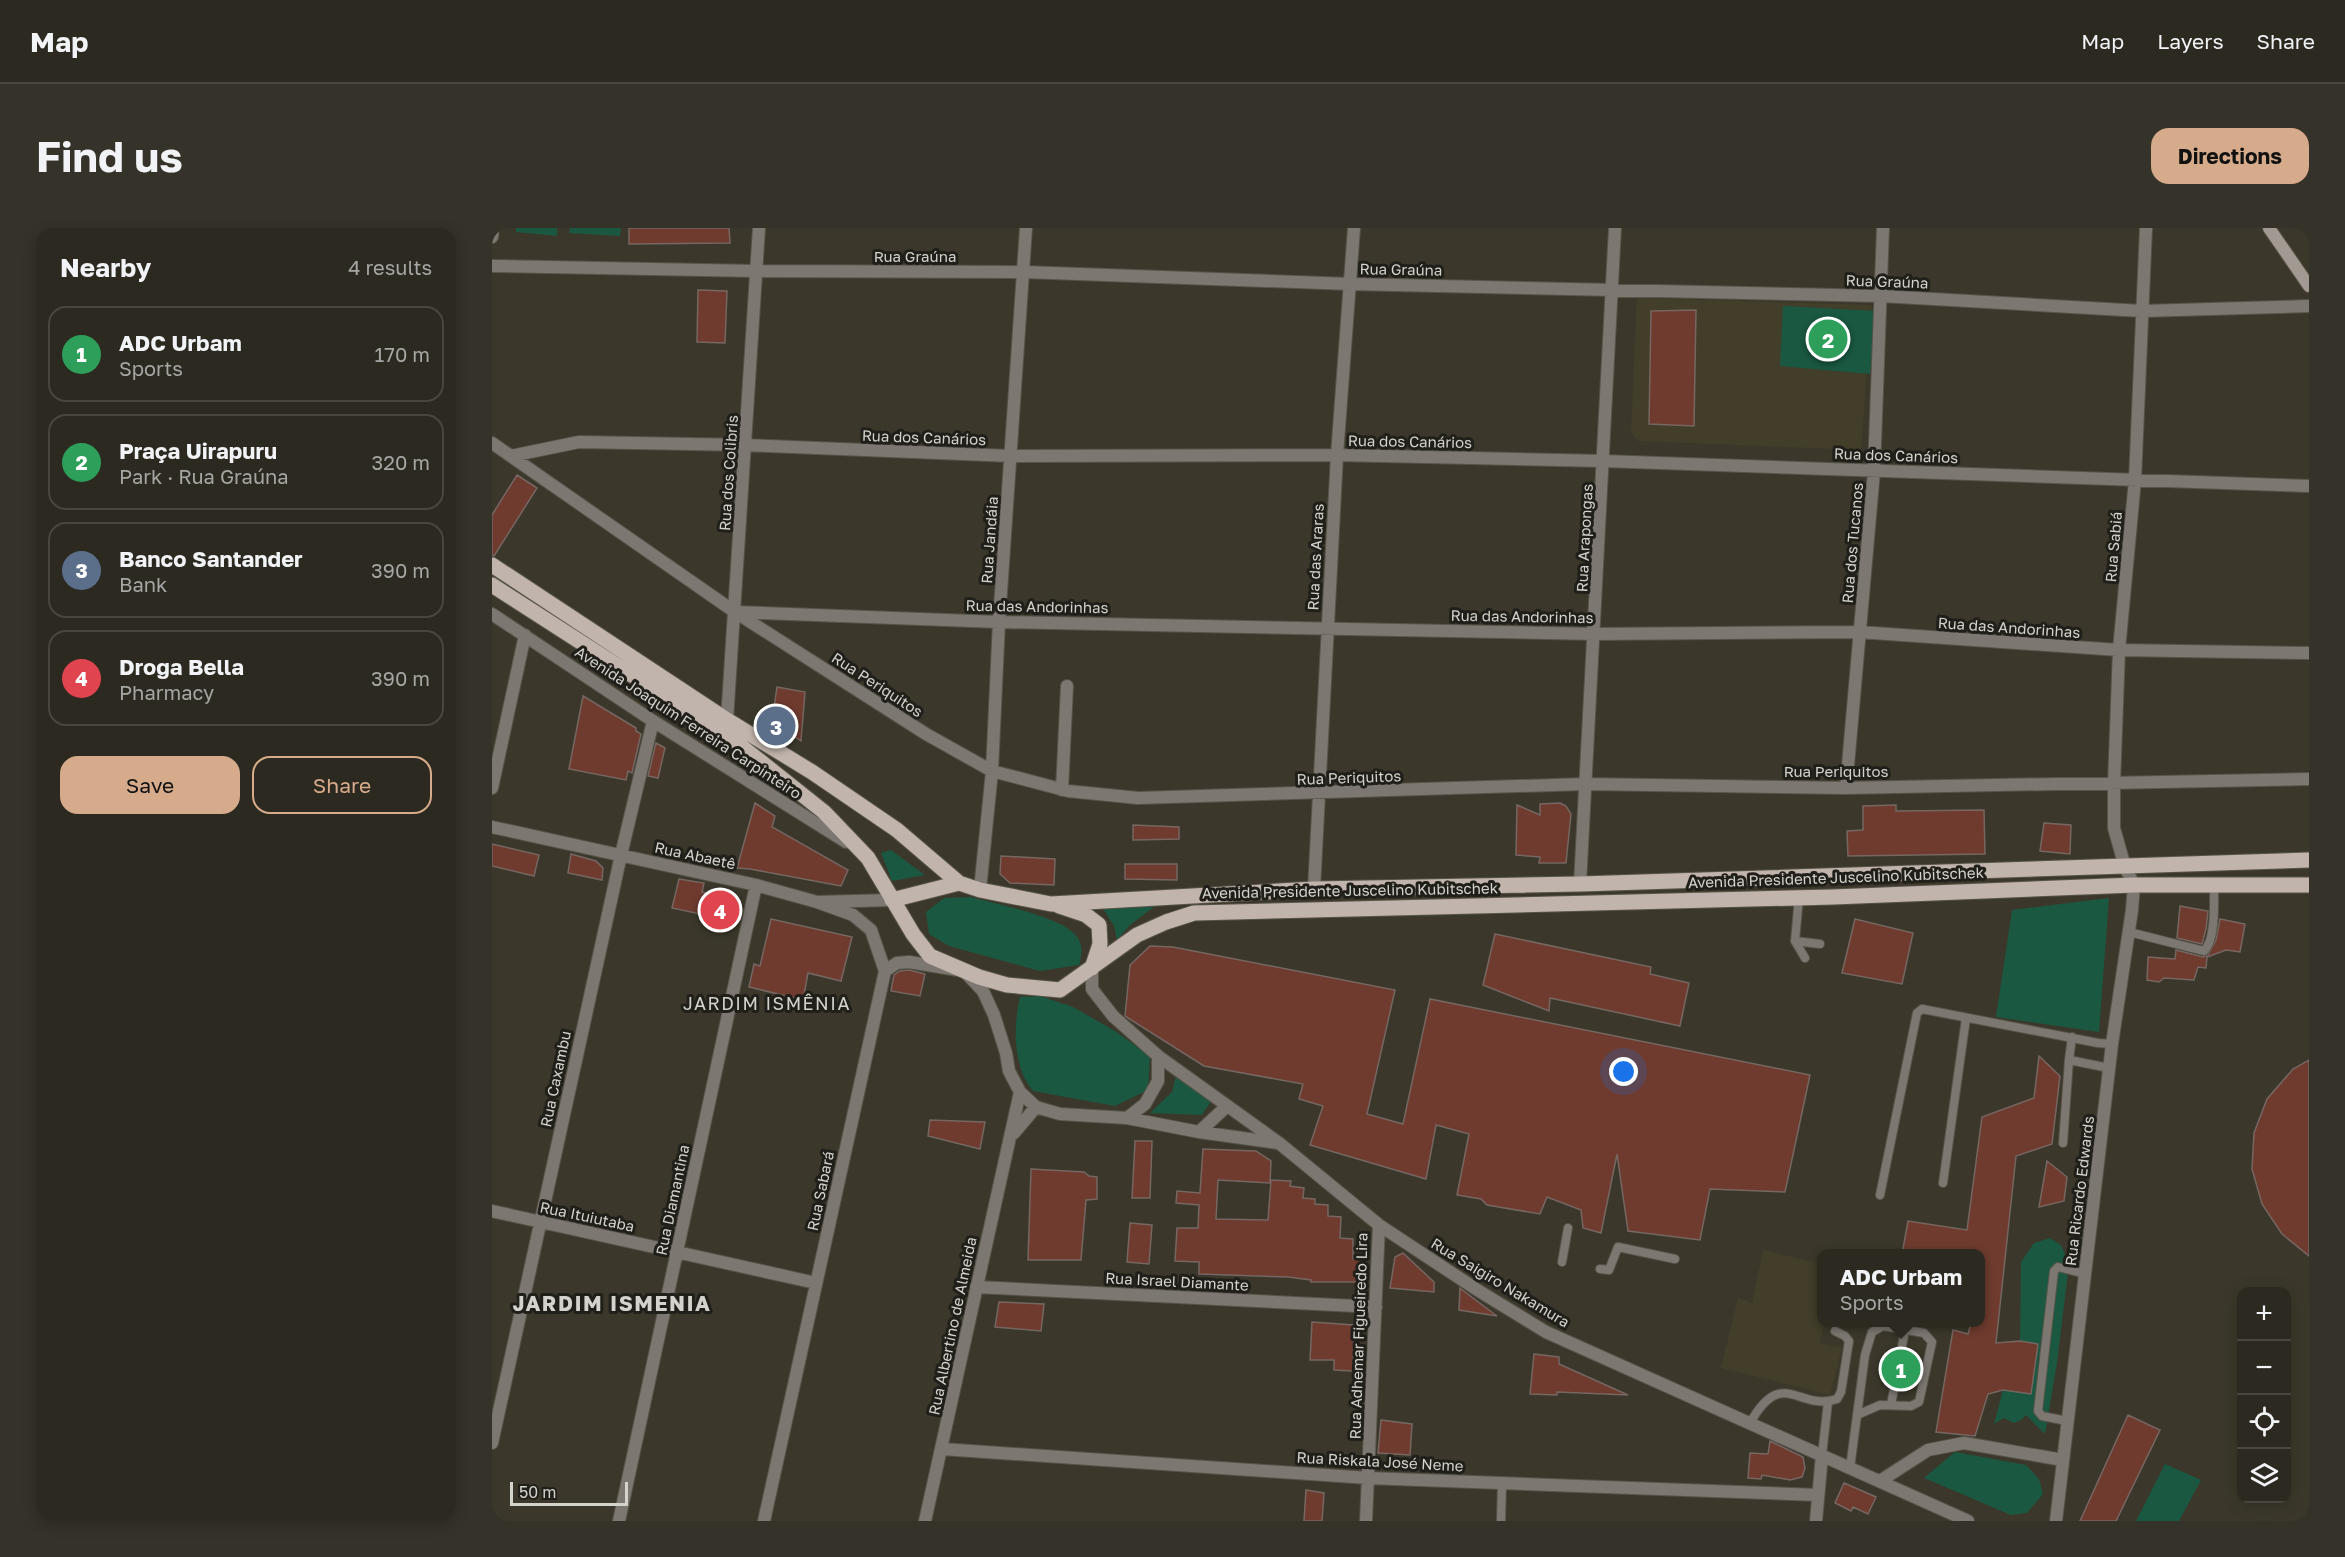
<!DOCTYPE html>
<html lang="en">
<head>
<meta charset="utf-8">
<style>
  :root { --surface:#2c2a20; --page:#343229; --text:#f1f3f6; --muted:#a6a7a5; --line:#48463e; --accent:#d6ab8b }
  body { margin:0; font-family:"Golos Text",sans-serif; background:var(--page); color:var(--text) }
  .controls { position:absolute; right:18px; bottom:18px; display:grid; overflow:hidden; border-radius:12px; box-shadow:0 3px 15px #0003 }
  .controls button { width:54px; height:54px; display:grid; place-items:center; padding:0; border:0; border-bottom:2px solid var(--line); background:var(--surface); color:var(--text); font:30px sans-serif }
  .scale { position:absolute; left:18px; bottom:15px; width:118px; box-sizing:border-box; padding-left:6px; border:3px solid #d4d3cb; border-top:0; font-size:16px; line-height:21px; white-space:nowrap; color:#d4d3cb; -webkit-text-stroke:4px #201f19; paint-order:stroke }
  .you { position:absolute; left:1132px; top:844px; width:21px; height:21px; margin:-15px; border:4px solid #fff; border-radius:50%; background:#1a73e8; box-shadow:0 0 0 9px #1a73e833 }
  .badge { display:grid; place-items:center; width:39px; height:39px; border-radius:50%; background:var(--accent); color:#fff; font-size:20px; font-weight:700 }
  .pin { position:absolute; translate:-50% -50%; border:3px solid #fff; box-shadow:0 2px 6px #0006 }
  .popup { position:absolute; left:1325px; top:1021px; width:168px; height:78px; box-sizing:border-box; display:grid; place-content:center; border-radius:12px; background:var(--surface); filter:drop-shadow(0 2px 4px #0005); font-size:20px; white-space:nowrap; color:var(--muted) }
  .popup b { font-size:22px; color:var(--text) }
  .popup::after { content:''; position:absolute; left:50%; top:100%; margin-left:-12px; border:12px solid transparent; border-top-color:var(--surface) }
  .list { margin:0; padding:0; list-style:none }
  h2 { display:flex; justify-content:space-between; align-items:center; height:78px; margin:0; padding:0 24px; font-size:26px }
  h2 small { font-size:20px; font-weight:400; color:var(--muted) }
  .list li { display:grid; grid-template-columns:39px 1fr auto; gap:18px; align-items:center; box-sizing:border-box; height:96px; margin:0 12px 12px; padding:0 12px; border:2px solid var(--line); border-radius:18px }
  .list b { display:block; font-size:22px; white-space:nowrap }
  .list p { margin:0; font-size:20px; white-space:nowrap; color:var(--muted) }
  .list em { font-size:20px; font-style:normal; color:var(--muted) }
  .actions { display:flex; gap:12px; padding:18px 24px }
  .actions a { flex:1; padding:14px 0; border:2px solid var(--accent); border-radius:18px; text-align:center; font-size:21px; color:var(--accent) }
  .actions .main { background:var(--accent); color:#111 }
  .icon { flex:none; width:33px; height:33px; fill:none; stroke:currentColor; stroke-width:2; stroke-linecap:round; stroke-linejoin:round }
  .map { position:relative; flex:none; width:1817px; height:1293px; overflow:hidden; border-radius:18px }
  header { display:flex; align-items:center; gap:36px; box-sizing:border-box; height:84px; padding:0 30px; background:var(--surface); border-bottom:2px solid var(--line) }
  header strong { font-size:28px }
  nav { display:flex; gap:33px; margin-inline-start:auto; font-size:21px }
  .intro { display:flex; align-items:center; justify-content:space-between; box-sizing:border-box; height:144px; padding:0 36px }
  h1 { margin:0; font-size:42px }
  .button { padding:15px 27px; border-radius:18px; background:var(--accent); color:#111; font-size:21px; font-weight:700 }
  main { display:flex; gap:36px; padding:0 36px }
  aside { flex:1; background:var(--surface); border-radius:18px; box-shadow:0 3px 15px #0003 }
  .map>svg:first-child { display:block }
</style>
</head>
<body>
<header>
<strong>Map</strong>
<nav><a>Map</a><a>Layers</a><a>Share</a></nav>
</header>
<div class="intro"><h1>Find us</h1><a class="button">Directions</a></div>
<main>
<aside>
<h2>Nearby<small>4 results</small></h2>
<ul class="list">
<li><span class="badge" style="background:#2e9e5b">1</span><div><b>ADC Urbam</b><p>Sports</p></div><em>170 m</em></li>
<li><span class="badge" style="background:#2e9e5b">2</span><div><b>Praça Uirapuru</b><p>Park · Rua Graúna</p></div><em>320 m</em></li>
<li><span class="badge" style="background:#5c6f8a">3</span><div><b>Banco Santander</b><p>Bank</p></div><em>390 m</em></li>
<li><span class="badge" style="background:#e0444e">4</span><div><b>Droga Bella</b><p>Pharmacy</p></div><em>390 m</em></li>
</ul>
<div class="actions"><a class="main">Save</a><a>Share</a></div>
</aside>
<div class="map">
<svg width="1817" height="1293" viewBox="0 0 1817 1293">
  <rect width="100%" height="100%" fill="#3b382b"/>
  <!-- built -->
  <path fill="#423e2a" d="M 1145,70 L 1380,77 L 1369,222 L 1146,213 L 1139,204 Z
    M 1271,1022 L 1329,1036 L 1330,1094 L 1332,1095 L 1328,1115 L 1350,1120 L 1338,1167 L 1229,1140 L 1246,1070 L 1260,1075 Z"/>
  <!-- green -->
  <path fill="#1a5841" d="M 24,0 L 65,0 L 65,8 L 24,4 Z
    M 78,0 L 129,0 L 128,8 L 77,5 Z
    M 1291,78 L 1385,83 L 1378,146 L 1288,138 Z
    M 399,622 L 433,647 L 400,653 L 389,625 Z
    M 479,669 C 504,676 573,689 586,710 C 591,718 590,729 587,737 L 548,743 L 457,718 L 437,706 L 434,684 L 452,670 Z
    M 1617,670 L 1607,804 L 1504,789 L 1520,682 Z
    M 667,675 L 638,697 L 625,712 L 622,698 L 610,679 Z
    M 548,768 L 581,779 L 623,803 L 658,828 L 656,862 L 623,878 L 541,863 C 521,840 521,797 528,769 Z
    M 685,844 L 721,870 L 710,887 L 658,885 L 680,864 Z
    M 1558,1010 L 1569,1017 L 1577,1036 L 1565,1135 L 1553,1206 L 1534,1187 L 1529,1192 L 1522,1195 L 1512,1190 L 1502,1196 L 1511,1162 L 1539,1166 L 1546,1116 L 1528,1113 L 1529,1034 L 1542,1015 Z
    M 1463,1224 L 1534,1237 L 1547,1251 L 1551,1266 L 1535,1285 L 1519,1287 L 1432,1250 Z
    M 1673,1236 L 1709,1252 L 1687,1293 L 1644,1293 Z"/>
  <!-- building -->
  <path fill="#6f3b2f" stroke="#766662" stroke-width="1.5" d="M 137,0 L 237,0 L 238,15 L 137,16 Z
    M 206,62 L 235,63 L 233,115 L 205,114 Z
    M 1204,82 L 1202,198 L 1157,196 L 1159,83 Z
    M 25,247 L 45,260 L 2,328 L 0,327 L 0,287 Z
    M 285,459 L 313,464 L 309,513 L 280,493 Z
    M 91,468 L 144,500 L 144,503 L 149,506 L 140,545 L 136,543 L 134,552 L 77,541 Z
    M 164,515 L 173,520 L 166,550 L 156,548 Z
    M 263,575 L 283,588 L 280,599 L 356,642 L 349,658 L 258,641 L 245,640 Z
    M 1068,575 L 1074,578 L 1079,586 L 1074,635 L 1047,635 L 1048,629 L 1024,627 L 1025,577 L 1048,587 L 1048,576 Z
    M 1404,577 L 1404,583 L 1492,582 L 1493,626 L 1356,628 L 1355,603 L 1371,602 L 1371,578 Z
    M 1552,595 L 1579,597 L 1578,626 L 1548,623 Z
    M 641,597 L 687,599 L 687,611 L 641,612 Z
    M 0,616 L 47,627 L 42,648 L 0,638 Z
    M 79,626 L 104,633 L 111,640 L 110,652 L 76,645 Z
    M 509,628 L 563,631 L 562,657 L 518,655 L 508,646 Z
    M 633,636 L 685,636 L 685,652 L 633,651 Z
    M 187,651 L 212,655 L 210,664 L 243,671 L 239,697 L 212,692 L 213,687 L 180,680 Z
    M 1688,678 L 1716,683 L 1714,701 L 1710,716 L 1685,710 Z
    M 279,691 L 360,709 L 349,753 L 316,745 L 311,772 L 257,759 L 262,736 L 268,738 Z
    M 1363,691 L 1421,705 L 1410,756 L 1350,745 Z
    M 1728,691 L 1753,696 L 1748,724 L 1734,722 L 1715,729 L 1714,740 L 1706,739 L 1702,752 L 1672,750 L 1667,754 L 1655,752 L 1656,729 L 1683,731 L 1684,722 L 1711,729 L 1716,727 L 1724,712 Z
    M 1003,706 L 1159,739 L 1158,746 L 1197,755 L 1188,798 L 1058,770 L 1057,783 L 991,757 Z
    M 658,718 L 681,719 L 903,762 L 875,886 L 911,896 L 938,771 L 1318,847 L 1293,964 L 1218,961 L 1208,1012 L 1136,1003 L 1125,926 L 1109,1005 L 1091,1000 L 1089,982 L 1055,969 L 1048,986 L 995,977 L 989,971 L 965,967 L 977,906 L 944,897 L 934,951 L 818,917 L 831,878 L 807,871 L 811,856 L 712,838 L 633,788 L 638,737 Z
    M 417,742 L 433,746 L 428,768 L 399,763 L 402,747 L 408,743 Z
    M 1547,828 L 1568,848 L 1560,916 L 1524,928 L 1504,1115 L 1528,1113 L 1546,1116 L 1539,1166 L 1511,1162 L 1496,1166 L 1483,1208 L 1444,1204 L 1461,1102 L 1476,1106 L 1479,1095 L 1488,1095 L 1488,1026 L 1410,1026 L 1416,993 L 1475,1002 L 1490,889 L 1542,870 Z
    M 1817,832 L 1817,1028 L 1790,1006 L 1770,976 L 1760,941 L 1762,905 L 1775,871 L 1801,841 Z
    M 438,892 L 493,894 L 488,921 L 436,908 Z
    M 643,913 L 660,913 L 658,970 L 640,970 Z
    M 711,921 L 764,923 L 779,933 L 778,955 L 726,952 L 724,991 L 776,992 L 779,952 L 799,953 L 798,958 L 812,960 L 811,970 L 823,971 L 823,976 L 836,977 L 836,988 L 849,989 L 848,1010 L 861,1011 L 861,1031 L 870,1032 L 870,1054 L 819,1054 L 819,1052 L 796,1049 L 707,1046 L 707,1034 L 683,1033 L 685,1000 L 706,1000 L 707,977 L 684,975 L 685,963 L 708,965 Z
    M 1555,933 L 1575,949 L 1572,973 L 1547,979 Z
    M 539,941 L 592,944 L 597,948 L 605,949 L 605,971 L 594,972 L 589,1032 L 536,1032 Z
    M 638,995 L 660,997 L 657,1036 L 635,1034 Z
    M 911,1025 L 942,1054 L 942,1064 L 898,1060 L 903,1029 Z
    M 968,1060 L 969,1061 L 1005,1088 L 967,1082 Z
    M 507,1074 L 552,1076 L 549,1103 L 503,1099 Z
    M 820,1094 L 862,1097 L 861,1143 L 842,1142 L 842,1132 L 818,1132 Z
    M 1042,1126 L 1067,1129 L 1067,1136 L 1136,1167 L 1065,1164 L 1065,1167 L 1038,1166 Z
    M 1636,1187 L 1668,1202 L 1624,1293 L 1588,1293 Z
    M 889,1192 L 920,1196 L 918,1227 L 886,1225 Z
    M 1278,1213 L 1311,1229 L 1313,1240 L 1310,1249 L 1298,1252 L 1270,1247 L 1269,1251 L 1256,1250 L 1258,1225 L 1276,1226 Z
    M 1352,1255 L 1384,1269 L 1376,1286 L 1361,1279 L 1359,1283 L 1343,1275 Z
    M 814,1262 L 832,1265 L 830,1293 L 812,1293 Z"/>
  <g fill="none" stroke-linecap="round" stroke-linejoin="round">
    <!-- lane casing -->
    <g stroke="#575448" stroke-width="10">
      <path id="lane" d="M 1815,0 L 1817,2
        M 1307,669 L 1303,713 L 1313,730
        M 1637,704 L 1712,723 C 1724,712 1722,673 1722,657
        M 1303,713 L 1328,716
        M 1577,832 L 1580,809
        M 1571,915 L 1577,832 L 1617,840
        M 1451,955 L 1474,790
        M 1388,967 L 1425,785 L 1430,781 L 1606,815 L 1620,816
        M 1070,1034 L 1076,1000
        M 1108,1041 L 1117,1042 L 1126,1019 L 1183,1031
        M 1399,1177 L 1413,1102
        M 1575,1193 L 1550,1188 L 1546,1183 L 1562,1043 L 1566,1039 L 1593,1046
        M 1258,1195 C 1291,1137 1306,1184 1345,1171 L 1349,1164 L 1357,1113 L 1353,1108 L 1343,1103
        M 1330,1227 L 1336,1174
        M 1358,1240 L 1373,1127 L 1380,1104 L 1391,1098 L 1432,1105 L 1440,1114 L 1427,1174 L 1419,1178 L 1388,1177 L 1365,1187
        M 1009,1293 L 1010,1255"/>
    </g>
    <!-- street casing -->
    <g stroke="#575448" stroke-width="14">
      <path id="street" d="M 0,9 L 1,0
        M 0,38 L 264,43 L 532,44 L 858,56 L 1389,68 L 1650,83 L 1817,78
        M 0,215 L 243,384 L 434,506 L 500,543 L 576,563 L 646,570 L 1093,556 L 1354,560 L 1817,551
        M 19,228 L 87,214 L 253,217 L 519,228 L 845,227 L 1111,233 L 1817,258
        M 244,384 L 507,394 L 1103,406 L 1367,404 L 1627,422 L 1817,425
        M 0,386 L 161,493 L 354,614
        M 235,492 L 267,0
        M 0,560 L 33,407
        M 1354,560 L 1382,243 L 1391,0
        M 570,562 L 575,458
        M 0,599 L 264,657 L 325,674 L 400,672
        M 1088,656 L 1123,0
        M 822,661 L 845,227 L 862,0
        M 488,662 L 500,543 L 507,394 L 534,0
        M 600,740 L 600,761 L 621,788 L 666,828 L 787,915 L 887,997 L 987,1063 L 1054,1104 L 1476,1293
        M 393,743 L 405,735 L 417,734 L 472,743 L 491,763 L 502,787 L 514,825 L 517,843 L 528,864 L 544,879 L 568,886 L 635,890 L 707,904 L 786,915
        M 635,890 L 653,876 L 666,853 L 666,828
        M 707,904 L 735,878
        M 522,905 L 544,879
        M 0,983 L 324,1055
        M 484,1059 L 884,1079
        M 0,1215 L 129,627 L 161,493
        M 450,1221 L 876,1250 L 1326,1267
        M 1388,1253 L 1436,1222 L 1472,1215 L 1571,1232
        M 127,1293 L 264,657
        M 272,1293 L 393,743 L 379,702 L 361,687 L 325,674
        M 433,1293 L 528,864
        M 874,1293 L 887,997
        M 1324,1293 L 1330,1227
        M 1564,1293 L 1620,816 L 1640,682 L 1642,657 L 1633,639 L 1622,600 L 1622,556 L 1627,422 L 1643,252 L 1654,0"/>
    </g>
    <!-- secondary casing -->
    <g stroke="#575448" stroke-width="14">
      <path id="secondary" d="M 1777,0 L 1817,58"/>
    </g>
    <!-- primary casing -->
    <g stroke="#575448" stroke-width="17">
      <path id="primary" d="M 0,337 L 235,492 L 320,544 L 405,602 L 467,655 L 488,662 L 559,676 L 822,661 L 1088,656 L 1817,632
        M 0,357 L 244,514 L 332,584 L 376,630 L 421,706 L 438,728 L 487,749 L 515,757 L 568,762 L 645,707 L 674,694 L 702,685 L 1341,669 L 1642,657 L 1817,657
        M 400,672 L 467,655
        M 567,678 L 594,687 L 607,697 L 608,716 L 600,740"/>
    </g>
    <!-- lane -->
    <use href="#lane" stroke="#7d7772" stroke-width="8"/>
    <!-- street -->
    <use href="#street" stroke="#7d7772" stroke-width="12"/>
    <!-- secondary -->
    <use href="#secondary" stroke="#a39993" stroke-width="12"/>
    <!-- primary -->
    <use href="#primary" stroke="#c1b4ac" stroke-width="15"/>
  </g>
  <g text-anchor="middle" stroke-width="6" stroke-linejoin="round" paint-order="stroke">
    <!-- street labels -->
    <g font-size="15" fill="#d4d3cb" stroke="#201f19">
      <text x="423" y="34">Rua Graúna</text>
      <text transform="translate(909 42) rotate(1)" y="5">Rua Graúna</text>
      <text transform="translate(1395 54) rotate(2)" y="5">Rua Graúna</text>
      <text transform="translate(432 210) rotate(2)" y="5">Rua dos Canários</text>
      <text transform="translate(918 214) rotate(1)" y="5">Rua dos Canários</text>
      <text transform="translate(1404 228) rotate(2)" y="5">Rua dos Canários</text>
      <text transform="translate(237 245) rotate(-86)" y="5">Rua dos Colibris</text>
      <text transform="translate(1093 310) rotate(-87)" y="5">Rua Arapongas</text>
      <text transform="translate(498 312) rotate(-86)" y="5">Rua Jandáia</text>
      <text transform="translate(1361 315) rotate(-85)" y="5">Rua dos Tucanos</text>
      <text transform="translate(1622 319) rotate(-85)" y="5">Rua Sabiá</text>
      <text transform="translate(824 329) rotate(-87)" y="5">Rua das Araras</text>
      <text transform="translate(545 379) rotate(1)" y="5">Rua das Andorinhas</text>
      <text transform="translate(1030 389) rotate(1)" y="5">Rua das Andorinhas</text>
      <text transform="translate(1517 400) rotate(4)" y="5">Rua das Andorinhas</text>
      <text transform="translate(385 457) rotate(33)" y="5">Rua Periquitos</text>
      <text transform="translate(196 495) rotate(33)" y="5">Avenida Joaquim Ferreira Carpinteiro</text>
      <text x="1344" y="549">Rua Periquitos</text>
      <text transform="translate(857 550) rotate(-2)" y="5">Rua Periquitos</text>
      <text transform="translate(203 628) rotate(12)" y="5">Rua Abaetê</text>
      <text transform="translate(1344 650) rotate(-2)" y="5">Avenida Presidente Juscelino Kubitschek</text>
      <text transform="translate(858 663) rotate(-1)" y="5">Avenida Presidente Juscelino Kubitschek</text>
      <text transform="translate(64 851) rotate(-78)" y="5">Rua Caxambu</text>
      <text transform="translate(329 963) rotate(-78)" y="5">Rua Sabará</text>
      <text transform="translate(1588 963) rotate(-83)" y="5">Rua Ricardo Edwards</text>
      <text transform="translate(181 972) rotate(-78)" y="5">Rua Diamantina</text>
      <text transform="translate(95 989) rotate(12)" y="5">Rua Ituiutaba</text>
      <text transform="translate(685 1054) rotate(3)" y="5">Rua Israel Diamante</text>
      <text transform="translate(1008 1055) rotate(31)" y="5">Rua Saigiro Nakamura</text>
      <text transform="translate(461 1098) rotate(-78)" y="5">Rua Albertino de Almeida</text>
      <text transform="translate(867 1108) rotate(-88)" y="5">Rua Adhemar Figueiredo Lira</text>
      <text transform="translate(888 1234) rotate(3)" y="5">Rua Riskala José Neme</text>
    </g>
    <!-- quarter labels -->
    <g font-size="18" letter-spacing="1.5" fill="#d4d3cb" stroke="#201f19">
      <text x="275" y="782">JARDIM ISMÊNIA</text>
    </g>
    <!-- district labels -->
    <g font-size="21" font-weight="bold" letter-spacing="1.5" fill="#d4d3cb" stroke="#201f19">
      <text x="120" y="1083">JARDIM ISMENIA</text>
    </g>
  </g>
</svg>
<div class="controls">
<button>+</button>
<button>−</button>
<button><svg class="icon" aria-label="locate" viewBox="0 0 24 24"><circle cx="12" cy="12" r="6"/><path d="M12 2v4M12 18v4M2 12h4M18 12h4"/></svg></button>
<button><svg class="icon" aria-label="layers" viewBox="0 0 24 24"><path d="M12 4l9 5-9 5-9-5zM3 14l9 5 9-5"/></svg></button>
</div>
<div class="scale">50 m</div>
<div class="you"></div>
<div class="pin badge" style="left:1409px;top:1141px;background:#2e9e5b">1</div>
<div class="popup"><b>ADC Urbam</b>Sports</div>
<div class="pin badge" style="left:1336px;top:111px;background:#2e9e5b">2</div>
<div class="pin badge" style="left:284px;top:498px;background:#5c6f8a">3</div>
<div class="pin badge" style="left:228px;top:682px;background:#e0444e">4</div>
</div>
</main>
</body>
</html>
